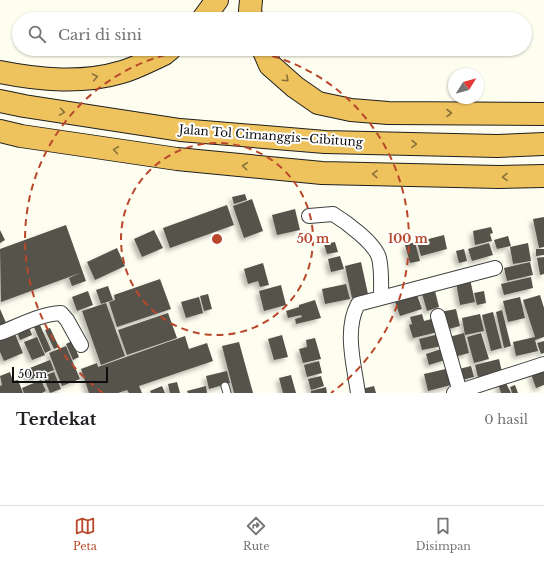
<!DOCTYPE html>
<html lang="id">
<head>
<meta charset="utf-8">
<style>
  :root { --surface:#fff; --page:#f6f6f6; --text:#202124; --muted:#757577; --line:#e0e0e0; --accent:#b9472b }
  body { margin:0; font-family:"Libre Baskerville",serif; background:var(--page); color:var(--text) }
  .compass { position:absolute; left:448px; top:68px; width:36px; height:36px; border-radius:50%; background:var(--surface); box-shadow:0 1px 3px #0004; rotate:53deg }
  .scale { position:absolute; left:12px; bottom:10px; width:96px; box-sizing:border-box; padding-left:4px; border:2px solid #0e0e0e; border-top:0; font-size:11px; line-height:14px; white-space:nowrap; color:#0e0e0e; -webkit-text-stroke:3px #fff; paint-order:stroke }
  .list { margin:0; padding:0; list-style:none }
  h2 { display:flex; justify-content:space-between; align-items:center; height:52px; margin:0; padding:0 16px; font-size:17px }
  h2 small { font-size:13px; font-weight:400; color:var(--muted) }
  .icon { flex:none; width:22px; height:22px; fill:none; stroke:currentColor; stroke-width:2; stroke-linecap:round; stroke-linejoin:round }
  .map { position:relative; flex:none; width:544px; height:393px; overflow:hidden }
  .search { position:absolute; background:var(--surface); box-shadow:0 1px 3px #0004; left:12px; right:12px; top:12px; height:44px; display:flex; align-items:center; gap:10px; box-sizing:border-box; padding:0 14px; border-radius:22px; color:var(--muted); font-size:15px }
  .sheet { height:112px; background:var(--surface) }
  nav { display:flex; justify-content:space-around; align-items:center; box-sizing:border-box; height:56px; border-top:1px solid var(--line); background:var(--surface); font-size:11px; color:var(--muted) }
  nav a { display:grid; justify-items:center; gap:2px }
  nav .on { color:var(--accent) }
  .map>svg:first-child { display:block }
</style>
</head>
<body>
<div class="map">
<svg width="544" height="393" viewBox="0 0 544 393">
  <defs>
    <filter id="shadow"><feDropShadow dx="-3.5" dy="3.5" stdDeviation="2" flood-color="#0004"/></filter>
  </defs>
  <rect width="100%" height="100%" fill="#fefef0"/>
  <!-- building -->
  <path fill="#57524b" filter="url(#shadow)" d="M 245,194 L 247,200 L 234,204 L 232,197 Z
    M 252,199 L 263,231 L 244,238 L 233,206 Z
    M 227,205 L 234,225 L 170,248 L 163,228 Z
    M 295,209 L 300,230 L 277,235 L 272,215 Z
    M 544,217 L 544,247 L 539,248 L 533,219 Z
    M 66,225 L 86,281 L 72,286 L 69,278 L 80,273 L 1,302 L 0,249 Z
    M 491,227 L 493,233 L 490,234 L 492,241 L 475,245 L 473,231 Z
    M 0,230 L 5,240 L 0,243 Z
    M 154,230 L 163,248 L 142,257 L 134,239 Z
    M 444,235 L 447,249 L 421,256 L 417,242 Z
    M 508,236 L 511,246 L 497,249 L 494,240 Z
    M 335,242 L 338,252 L 327,254 L 324,244 Z
    M 415,242 L 420,261 L 410,263 L 405,245 Z
    M 489,243 L 493,255 L 472,261 L 468,249 Z
    M 528,243 L 531,261 L 513,264 L 510,247 Z
    M 117,248 L 125,266 L 95,280 L 87,262 Z
    M 464,249 L 467,261 L 459,263 L 456,251 Z
    M 536,249 L 544,249 L 544,255 L 536,256 Z
    M 340,256 L 344,269 L 331,272 L 328,259 Z
    M 544,257 L 544,274 L 540,275 L 537,258 Z
    M 361,262 L 368,294 L 352,298 L 345,266 Z
    M 530,262 L 533,275 L 507,281 L 504,268 Z
    M 263,263 L 269,285 L 260,287 L 258,281 L 248,284 L 244,269 Z
    M 531,277 L 533,288 L 504,295 L 501,284 Z
    M 160,279 L 171,309 L 117,327 L 109,302 L 115,300 L 114,295 Z
    M 470,279 L 475,302 L 460,305 L 456,282 Z
    M 346,284 L 350,299 L 325,304 L 322,289 Z
    M 281,285 L 286,305 L 264,311 L 259,291 Z
    M 108,286 L 113,300 L 101,304 L 96,290 Z
    M 434,287 L 439,307 L 427,311 L 421,290 Z
    M 88,291 L 93,305 L 77,311 L 72,297 Z
    M 484,291 L 486,303 L 477,305 L 474,293 Z
    M 416,292 L 422,309 L 400,316 L 394,299 Z
    M 208,294 L 212,309 L 204,311 L 200,296 Z
    M 540,295 L 544,308 L 544,337 L 535,340 L 538,351 L 516,356 L 513,342 L 535,337 L 523,300 Z
    M 199,297 L 203,313 L 186,318 L 181,302 Z
    M 520,297 L 525,318 L 508,322 L 503,301 Z
    M 315,300 L 321,318 L 296,324 L 295,319 L 302,317 L 301,315 L 288,318 L 286,311 L 299,307 L 299,305 Z
    M 106,303 L 125,356 L 101,365 L 82,311 Z
    M 0,309 L 7,325 L 0,327 Z
    M 456,309 L 460,326 L 445,330 L 440,312 Z
    M 502,310 L 511,346 L 504,348 L 496,312 Z
    M 493,312 L 502,348 L 491,351 L 482,315 Z
    M 168,313 L 177,338 L 127,355 L 118,330 Z
    M 422,314 L 424,321 L 435,318 L 438,332 L 413,338 L 409,325 L 412,324 L 410,317 Z
    M 480,314 L 484,331 L 465,335 L 462,318 Z
    M 40,325 L 51,350 L 45,353 L 34,327 Z
    M 29,327 L 32,335 L 20,340 L 17,332 Z
    M 50,328 L 59,347 L 54,349 L 45,330 Z
    M 464,333 L 469,353 L 454,357 L 449,337 Z
    M 481,333 L 489,359 L 474,363 L 467,337 Z
    M 15,334 L 23,353 L 4,361 L 0,352 L 0,341 Z
    M 439,334 L 442,346 L 422,350 L 419,339 Z
    M 282,335 L 288,357 L 274,360 L 268,339 Z
    M 185,336 L 189,349 L 207,343 L 213,361 L 139,386 L 142,393 L 129,393 L 127,390 L 118,393 L 89,393 L 81,369 L 97,363 L 98,367 Z
    M 37,337 L 45,355 L 32,360 L 24,342 Z
    M 315,338 L 321,359 L 303,363 L 299,349 L 307,347 L 306,340 Z
    M 72,341 L 79,357 L 73,360 L 66,344 Z
    M 544,341 L 544,353 L 541,354 L 537,343 Z
    M 239,342 L 253,393 L 234,393 L 222,346 Z
    M 66,346 L 80,379 L 62,386 L 49,353 Z
    M 444,348 L 448,359 L 429,365 L 426,354 Z
    M 499,359 L 502,372 L 478,377 L 475,365 Z
    M 50,360 L 54,370 L 29,380 L 25,370 Z
    M 319,361 L 322,373 L 307,377 L 304,365 Z
    M 471,366 L 474,377 L 462,380 L 459,369 Z
    M 450,368 L 455,384 L 428,391 L 424,374 Z
    M 544,369 L 544,385 L 536,388 L 531,374 Z
    M 227,371 L 230,383 L 209,389 L 206,376 Z
    M 10,372 L 13,381 L 18,380 L 23,393 L 0,393 L 0,386 L 2,385 L 0,376 Z
    M 54,372 L 61,389 L 50,393 L 43,376 Z
    M 291,375 L 296,393 L 283,393 L 279,378 Z
    M 321,376 L 324,386 L 311,390 L 308,379 Z
    M 41,380 L 46,391 L 42,393 L 24,393 L 22,388 Z
    M 505,381 L 511,393 L 501,393 L 498,384 Z
    M 177,382 L 180,393 L 170,393 L 168,384 Z
    M 515,385 L 518,393 L 512,393 L 510,387 Z
    M 162,386 L 165,393 L 151,393 L 150,391 Z
    M 206,386 L 207,393 L 188,393 L 187,391 Z
    M 374,386 L 376,393 L 363,393 L 362,389 Z
    M 326,387 L 327,393 L 311,393 L 311,391 Z"/>
  <g fill="none" stroke-linecap="round" stroke-linejoin="round">
    <!-- service casing -->
    <g stroke="#414141" stroke-width="9">
      <path id="service" d="M 225,386 L 227,393"/>
    </g>
    <!-- minor casing -->
    <g stroke="#414141" stroke-width="16">
      <path id="minor" d="M 309,216 L 333,214 C 346,222 375,243 379,258 C 382,270 381,285 381,298
        M 438,316 L 460,392
        M 0,333 C 19,326 40,314 61,313 L 67,320 L 81,345
        M 358,393 C 354,365 344,330 358,304 L 495,268
        M 454,393 L 544,364"/>
    </g>
    <!-- motorway casing -->
    <g stroke="#1f1f1f" stroke-width="24">
      <path id="motorway" d="M 251,0 L 250,11 L 252,19
        M 203,19 L 217,0
        M 263,49 L 270,65 L 295,87 L 318,103 L 351,110 L 388,113 L 544,114
        M 0,72 C 40,80 82,84 122,72 C 136,68 151,60 164,54 L 170,49
        M 0,101 L 24,106 L 180,130 L 325,142 L 497,146 L 544,144
        M 0,131 L 21,136 L 177,159 L 322,173 L 499,177 L 544,176"/>
    </g>
    <!-- service -->
    <use href="#service" stroke="#fff" stroke-width="7"/>
    <!-- minor -->
    <use href="#minor" stroke="#fff" stroke-width="14"/>
    <!-- motorway -->
    <use href="#motorway" stroke="#eec35e" stroke-width="22"/>
  </g>
  <!-- one-way arrows -->
  <defs><path id="oneway-chevron" d="M-2-3.5L2.5 0L-2 3.5" fill="none" stroke-width="1.6" stroke-linecap="round" stroke-linejoin="round"/></defs>
  <g stroke="#89723a">
    <use href="#oneway-chevron" transform="translate(95 77) rotate(-11)"/>
    <use href="#oneway-chevron" transform="translate(286 79) rotate(43)"/>
    <use href="#oneway-chevron" transform="translate(62 112) rotate(9)"/>
    <use href="#oneway-chevron" transform="translate(449 113)"/>
    <use href="#oneway-chevron" transform="translate(414 144) rotate(1)"/>
    <use href="#oneway-chevron" transform="translate(116 150) rotate(-172)"/>
    <use href="#oneway-chevron" transform="translate(245 166) rotate(-174)"/>
    <use href="#oneway-chevron" transform="translate(375 174) rotate(-179)"/>
    <use href="#oneway-chevron" transform="translate(505 177) rotate(179)"/>
  </g>
  <!-- distance rings -->
  <g fill="none" stroke="#b9472b" stroke-width="2" stroke-dasharray="7 5">
    <circle cx="217" cy="239" r="96"/>
    <path d="M103 393A191 191 0 0 1 197 49M237 49A191 191 0 0 1 331 393"/>
  </g>
  <g text-anchor="middle" stroke-width="4" stroke-linejoin="round" paint-order="stroke">
    <!-- street labels -->
    <g font-size="12" fill="#0e0e0e" stroke="#fff">
      <text transform="translate(271 136) rotate(4)" y="4">Jalan Tol Cimanggis–Cibitung</text>
    </g>
  </g>
  <circle cx="217" cy="239" r="6" fill="#b9472b" stroke="#fff" stroke-width="2"/>
  <g font-size="12" text-anchor="middle" font-weight="bold" fill="#b9472b" stroke="#fff" stroke-width="4" stroke-linejoin="round" paint-order="stroke">
    <text x="313" y="243">50 m</text>
    <text x="408" y="243">100 m</text>
  </g>
</svg>
<svg class="compass" viewBox="-18 -18 36 36"><path d="M0-13l5 13h-10z" fill="#e53935"/><path d="M0 13l5-13h-10z" fill="#757577"/></svg>
<div class="scale">50 m</div>
<div class="search"><svg class="icon" aria-label="search" viewBox="0 0 24 24"><circle cx="10" cy="10" r="6"/><path d="M15 15l6 6"/></svg>Cari di sini</div>
</div>
<section class="sheet">
<h2>Terdekat<small>0 hasil</small></h2>
<ul class="list">
</ul>
</section>
<nav>
<a class="on"><svg class="icon" aria-label="map" viewBox="0 0 24 24"><path d="M3 6l6-2 6 2 6-2v14l-6 2-6-2-6 2zM9 4v14M15 6v14"/></svg>Peta</a>
<a><svg class="icon" aria-label="directions" viewBox="0 0 24 24"><path d="M12 3l9 9-9 9-9-9zM9 14v-3h6M13 9l2 2-2 2"/></svg>Rute</a>
<a><svg class="icon" aria-label="saved" viewBox="0 0 24 24"><path d="M7 4h10v16l-5-4-5 4z"/></svg>Disimpan</a>
</nav>
</body>
</html>
